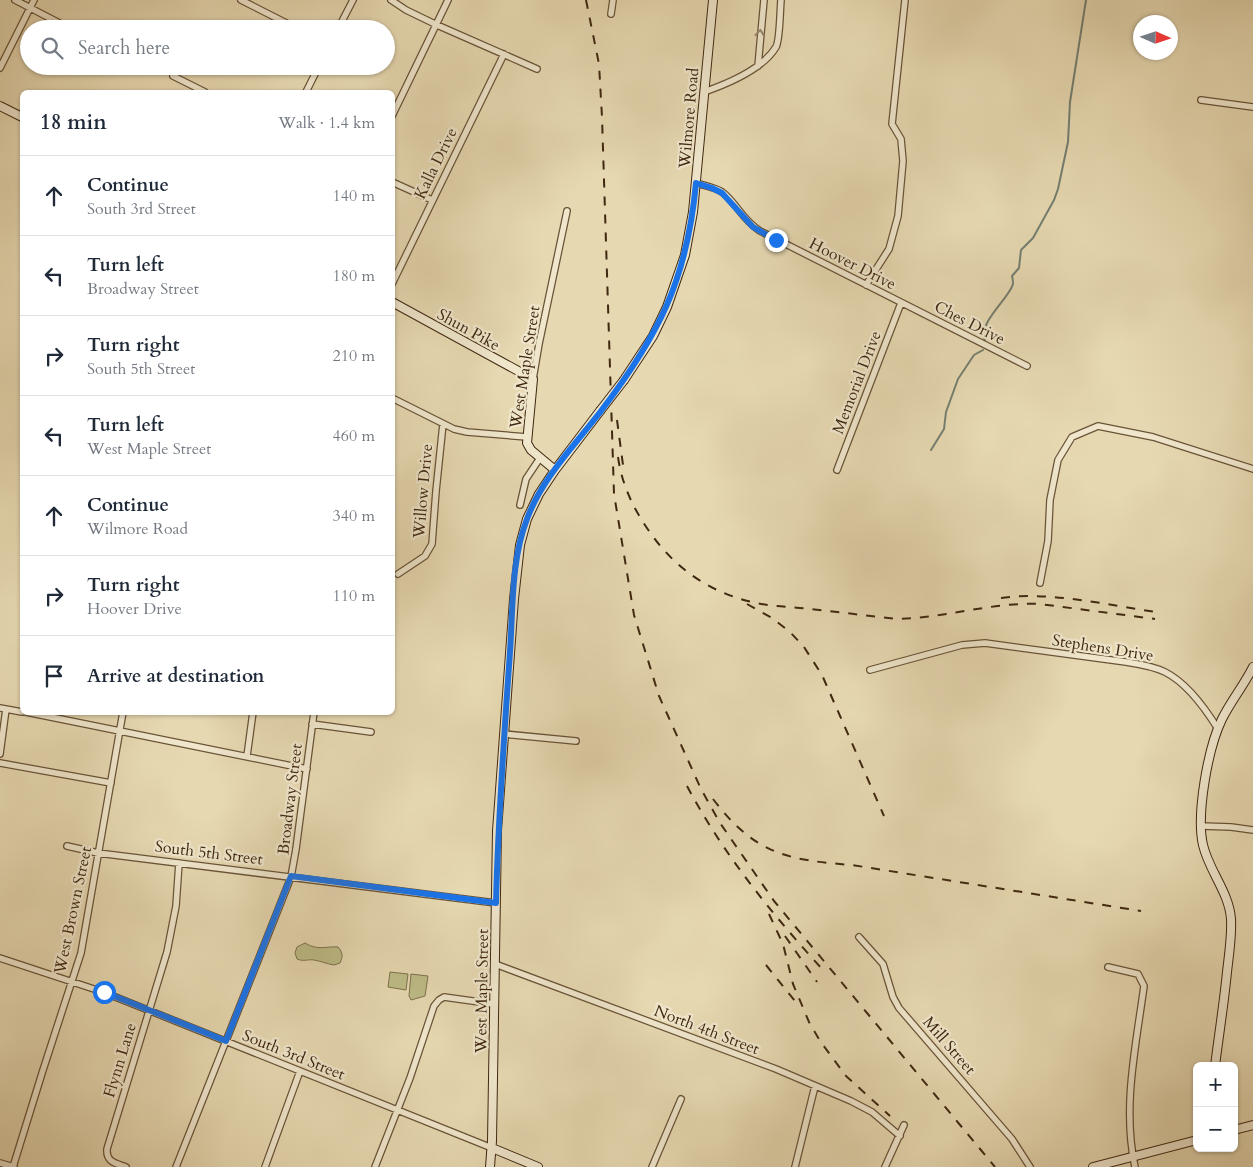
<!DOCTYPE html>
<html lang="en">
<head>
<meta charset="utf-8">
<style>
  :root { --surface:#fff; --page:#f6f6f7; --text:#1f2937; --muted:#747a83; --line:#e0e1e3 }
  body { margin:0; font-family:Cardo,serif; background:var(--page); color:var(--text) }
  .controls { position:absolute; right:15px; bottom:15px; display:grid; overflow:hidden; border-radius:8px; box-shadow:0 1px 4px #0004 }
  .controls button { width:45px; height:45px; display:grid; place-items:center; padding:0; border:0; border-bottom:1px solid var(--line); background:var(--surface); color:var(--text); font:25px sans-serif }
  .compass { position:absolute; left:1133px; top:15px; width:45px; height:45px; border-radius:50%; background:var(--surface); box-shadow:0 1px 4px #0004; rotate:93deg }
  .stop { position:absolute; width:15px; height:15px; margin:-11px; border:4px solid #1a73e8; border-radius:50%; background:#fff }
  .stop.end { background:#1a73e8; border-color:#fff; box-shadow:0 1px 5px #0008 }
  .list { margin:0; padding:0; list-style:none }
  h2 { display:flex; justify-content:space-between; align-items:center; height:65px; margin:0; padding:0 20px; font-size:21px }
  h2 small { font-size:16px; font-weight:400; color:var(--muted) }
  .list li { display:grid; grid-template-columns:32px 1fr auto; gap:15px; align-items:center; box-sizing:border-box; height:80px; padding:0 20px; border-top:1px solid var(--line) }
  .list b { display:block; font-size:19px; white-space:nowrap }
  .list p { margin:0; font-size:16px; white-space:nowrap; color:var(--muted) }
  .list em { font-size:16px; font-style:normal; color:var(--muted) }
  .icon { flex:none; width:28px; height:28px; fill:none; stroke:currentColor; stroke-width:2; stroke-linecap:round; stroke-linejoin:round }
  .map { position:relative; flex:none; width:1253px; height:1167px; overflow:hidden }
  .search { position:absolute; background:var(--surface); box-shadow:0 1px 4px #0004; left:20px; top:20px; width:375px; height:55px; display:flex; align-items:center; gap:12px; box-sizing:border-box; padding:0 18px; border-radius:28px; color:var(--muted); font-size:19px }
  .panel { position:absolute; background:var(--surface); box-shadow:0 1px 4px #0004; left:20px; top:90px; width:375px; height:625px; border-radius:8px }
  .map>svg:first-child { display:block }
</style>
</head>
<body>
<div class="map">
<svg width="1253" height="1167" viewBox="0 0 1253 1167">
  <rect width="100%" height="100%" fill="#e6d8b1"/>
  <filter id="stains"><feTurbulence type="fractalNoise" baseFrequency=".004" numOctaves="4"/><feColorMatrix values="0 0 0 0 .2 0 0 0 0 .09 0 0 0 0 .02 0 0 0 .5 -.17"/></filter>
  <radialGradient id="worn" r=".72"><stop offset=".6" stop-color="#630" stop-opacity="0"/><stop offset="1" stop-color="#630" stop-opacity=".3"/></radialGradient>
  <!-- green -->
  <path fill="#bdbc87" stroke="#7e724c" d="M 305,943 C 318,951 326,946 338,947 C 343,953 343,956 340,963 L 334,965 C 327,964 321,961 314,960 C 307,959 304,962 297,959 L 295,953 L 297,947 Z
    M 390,972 L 408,974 L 406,990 L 388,987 Z
    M 411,974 L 428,976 L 425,996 L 411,1000 L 409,996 Z"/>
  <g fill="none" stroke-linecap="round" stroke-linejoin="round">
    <!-- stream -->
    <path stroke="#747f71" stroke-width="2" d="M 985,341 C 977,323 1009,299 1013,284 C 1013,281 1013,279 1012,276 L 1019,268 L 1021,250 L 1033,238 L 1054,200 L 1058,189 L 1068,142 L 1070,102 L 1086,0
      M 931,450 L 944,429 L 946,412 L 958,379 L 974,355 L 983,350"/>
    <!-- street casing -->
    <g stroke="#695338" stroke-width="8">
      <path id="street" d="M 15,0 L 67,27 L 76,29 L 85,27
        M 241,0 L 298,29
        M 391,0 L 406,10 L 437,25 L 537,69
        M 611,14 L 613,0
        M 338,29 L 353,0
        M 758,66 L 764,0
        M 0,68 L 34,0
        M 173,76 L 205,92
        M 306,92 L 319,66
        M 704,92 C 727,84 763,69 776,47 C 780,40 780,10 781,0
        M 1201,100 L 1253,107
        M 392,116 L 448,0
        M 392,182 L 432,200
        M 696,183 C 705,186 714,187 722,192 C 736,202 742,220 760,231 L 1027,366
        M 392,284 L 504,54
        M 866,285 L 889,249 L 898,216 L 903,161 L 901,139 L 892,124 L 905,0
        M 533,379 L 539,344 L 567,211
        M 392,398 L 454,429 L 467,432 L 527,437
        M 837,470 L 901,303
        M 520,505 L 526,479 L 540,458
        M 398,574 L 425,556 L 432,544 L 436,491 L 443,424
        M 1040,583 L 1048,541 L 1050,500 L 1058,460 L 1072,437 L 1098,426 L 1153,437 L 1253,469
        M 870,670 L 962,645 L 985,643 L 1126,662 C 1139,664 1153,666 1165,672 C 1187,683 1205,708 1218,729
        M 0,708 L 22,712
        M 26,712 L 307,769
        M 312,724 L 371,732
        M 504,734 L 576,741
        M 0,754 L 6,709
        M 247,756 L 253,712
        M 0,763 L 111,783
        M 1201,826 L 1231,827 L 1253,830
        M 67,846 L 98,853 L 496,903
        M 859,937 L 883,964 L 893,997 L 899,1008 L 1012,1139 L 1030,1167
        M 0,958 L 103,992 L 492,1148
        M 495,964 L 776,1069 L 851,1101 L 872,1112 L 900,1136
        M 1108,967 L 1138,974 L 1144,986 C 1136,1046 1122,1107 1135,1167
        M 0,1163 L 14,1167
        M 13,1167 L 43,1070 L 81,953 L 123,712
        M 126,1167 C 115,1163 106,1162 107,1149 L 167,952 L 176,906 L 179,863
        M 176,1167 L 291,877 L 296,849 L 314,712
        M 265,1167 L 300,1071
        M 375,1167 L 410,1078 L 434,1006 L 439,1000 L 444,997 L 494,1004
        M 652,1167 L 681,1099
        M 795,1167 L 815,1086
        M 885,1167 L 904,1125"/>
    </g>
    <!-- secondary casing -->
    <g stroke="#3f2710" stroke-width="10">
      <path id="secondary" d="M 0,106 L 22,117
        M 392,302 L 533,379 L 527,443 L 531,450 L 555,470
        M 624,380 L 653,336 L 667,307 L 685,255 L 693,212 L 713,0
        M 1215,1066 C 1219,1034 1224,1003 1227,972 C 1229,954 1232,936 1231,919 C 1229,892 1209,871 1203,845 C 1196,814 1208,748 1222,719 C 1231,701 1244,685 1253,667
        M 1234,1130 L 1253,1125
        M 492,1148 L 538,1167
        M 490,1167 L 492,1141 L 497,831 L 514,599 L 520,545 L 527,519 L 539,494 L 555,470 L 600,411
        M 1093,1167 L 1197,1140"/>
    </g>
    <!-- street -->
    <use href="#street" stroke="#efe6cc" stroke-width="5.5"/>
    <!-- secondary -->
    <use href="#secondary" stroke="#efe6cc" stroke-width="8"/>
    <!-- rail -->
    <path stroke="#3f2710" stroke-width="2" stroke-dasharray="9 9" stroke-linecap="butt" d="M 586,0 L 599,64 L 602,117 L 614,494 L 634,615 L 659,696 L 701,789 L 720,823 L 774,901 L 995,1167
      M 617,420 L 623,465
      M 618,457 C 622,485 633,508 649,531 C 677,572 718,598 768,605 C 782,607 796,607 810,609 C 839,612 868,616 897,619 C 945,618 991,602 1040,604 L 1155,619
      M 1001,598 C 1052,591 1106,605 1156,612
      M 747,604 L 772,618 L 790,632 L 804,647 L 822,675 L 884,816
      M 687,786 C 723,854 772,914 823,970
      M 713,799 C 755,854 786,860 852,865 L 1141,911
      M 769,914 L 783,944 L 793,984 L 809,1022 L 820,1041 L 846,1076 L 890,1116
      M 785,936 L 817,982
      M 766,965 L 795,1001"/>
    <!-- secondary-bridge casing -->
    <g stroke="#3f2710" stroke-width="10" stroke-linecap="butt">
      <path id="secondary-bridge" d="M 600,411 L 624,380"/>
    </g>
    <!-- secondary-bridge -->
    <use href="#secondary-bridge" stroke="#efe6cc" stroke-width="8"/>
  </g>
  <!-- one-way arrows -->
  <defs><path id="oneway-chevron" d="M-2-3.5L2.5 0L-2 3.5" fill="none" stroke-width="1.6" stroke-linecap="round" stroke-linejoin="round" transform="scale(1.25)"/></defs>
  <use stroke="#97866e" href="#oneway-chevron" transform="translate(760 33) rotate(-85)"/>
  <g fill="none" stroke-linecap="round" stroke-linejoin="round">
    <!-- route -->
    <path stroke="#1a73e8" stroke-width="6" d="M 104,992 L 226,1041 L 291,876 L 496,903 C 498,819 504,736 510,652 C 513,609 511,560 527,519 C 542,478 575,445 601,411 C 659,335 687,280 696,183 L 712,188 L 722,193 L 753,227 L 776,240"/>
  </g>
  <g text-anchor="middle" stroke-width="4.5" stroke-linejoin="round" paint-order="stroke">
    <!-- street labels -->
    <g font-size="16" fill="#3f2710" stroke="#efe6cc">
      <text transform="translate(688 118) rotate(-85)" y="6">Wilmore Road</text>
      <text transform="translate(435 163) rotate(-64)" y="6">Kalla Drive</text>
      <text transform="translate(853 263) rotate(27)" y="6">Hoover Drive</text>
      <text transform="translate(970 322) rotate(27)" y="6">Ches Drive</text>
      <text transform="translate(469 329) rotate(29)" y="6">Shun Pike</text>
      <text transform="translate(524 367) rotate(-81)" y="6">West Maple Street</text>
      <text transform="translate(856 382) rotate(-69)" y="6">Memorial Drive</text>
      <text transform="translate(422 491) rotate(-85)" y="6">Willow Drive</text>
      <text transform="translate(1103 647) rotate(9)" y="6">Stephens Drive</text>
      <text transform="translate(289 799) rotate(-83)" y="6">Broadway Street</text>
      <text transform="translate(209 852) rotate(7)" y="6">South 5th Street</text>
      <text transform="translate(72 910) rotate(-78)" y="6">West Brown Street</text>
      <text transform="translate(481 991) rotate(-89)" y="6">West Maple Street</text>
      <text transform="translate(707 1029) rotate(21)" y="6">North 4th Street</text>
      <text transform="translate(950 1045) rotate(49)" y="6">Mill Street</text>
      <text transform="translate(294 1054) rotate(22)" y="6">South 3rd Street</text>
      <text transform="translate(119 1060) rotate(-73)" y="6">Flynn Lane</text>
    </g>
  </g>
  <rect width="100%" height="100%" filter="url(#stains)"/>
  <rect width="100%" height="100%" fill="url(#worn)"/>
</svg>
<div class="controls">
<button>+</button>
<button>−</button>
</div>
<svg class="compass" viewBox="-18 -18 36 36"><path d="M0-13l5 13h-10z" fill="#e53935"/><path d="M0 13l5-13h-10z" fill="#747a83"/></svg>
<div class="stop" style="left:104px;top:992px"></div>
<div class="stop end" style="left:776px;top:240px"></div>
<div class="search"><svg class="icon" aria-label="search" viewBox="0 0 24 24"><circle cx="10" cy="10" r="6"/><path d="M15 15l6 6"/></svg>Search here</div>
<section class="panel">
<h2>18 min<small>Walk · 1.4 km</small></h2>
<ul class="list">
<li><svg class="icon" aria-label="ahead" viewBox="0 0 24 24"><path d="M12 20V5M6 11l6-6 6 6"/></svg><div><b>Continue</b><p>South 3rd Street</p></div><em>140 m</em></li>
<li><svg class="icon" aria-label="left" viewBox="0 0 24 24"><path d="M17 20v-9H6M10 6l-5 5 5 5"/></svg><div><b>Turn left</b><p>Broadway Street</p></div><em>180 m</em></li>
<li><svg class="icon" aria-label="right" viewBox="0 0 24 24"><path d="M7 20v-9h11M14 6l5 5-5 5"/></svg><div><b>Turn right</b><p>South 5th Street</p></div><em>210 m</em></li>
<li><svg class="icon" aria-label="left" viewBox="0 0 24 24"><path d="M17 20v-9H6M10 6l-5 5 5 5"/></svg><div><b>Turn left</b><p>West Maple Street</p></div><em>460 m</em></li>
<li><svg class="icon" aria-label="ahead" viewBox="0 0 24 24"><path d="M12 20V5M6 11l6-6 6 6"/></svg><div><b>Continue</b><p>Wilmore Road</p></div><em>340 m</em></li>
<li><svg class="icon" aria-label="right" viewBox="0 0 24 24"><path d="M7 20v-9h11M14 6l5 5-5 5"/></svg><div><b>Turn right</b><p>Hoover Drive</p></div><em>110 m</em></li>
<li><svg class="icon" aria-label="arrive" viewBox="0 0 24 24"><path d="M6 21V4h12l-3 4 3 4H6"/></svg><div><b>Arrive at destination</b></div></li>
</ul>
</section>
</div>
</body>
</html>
